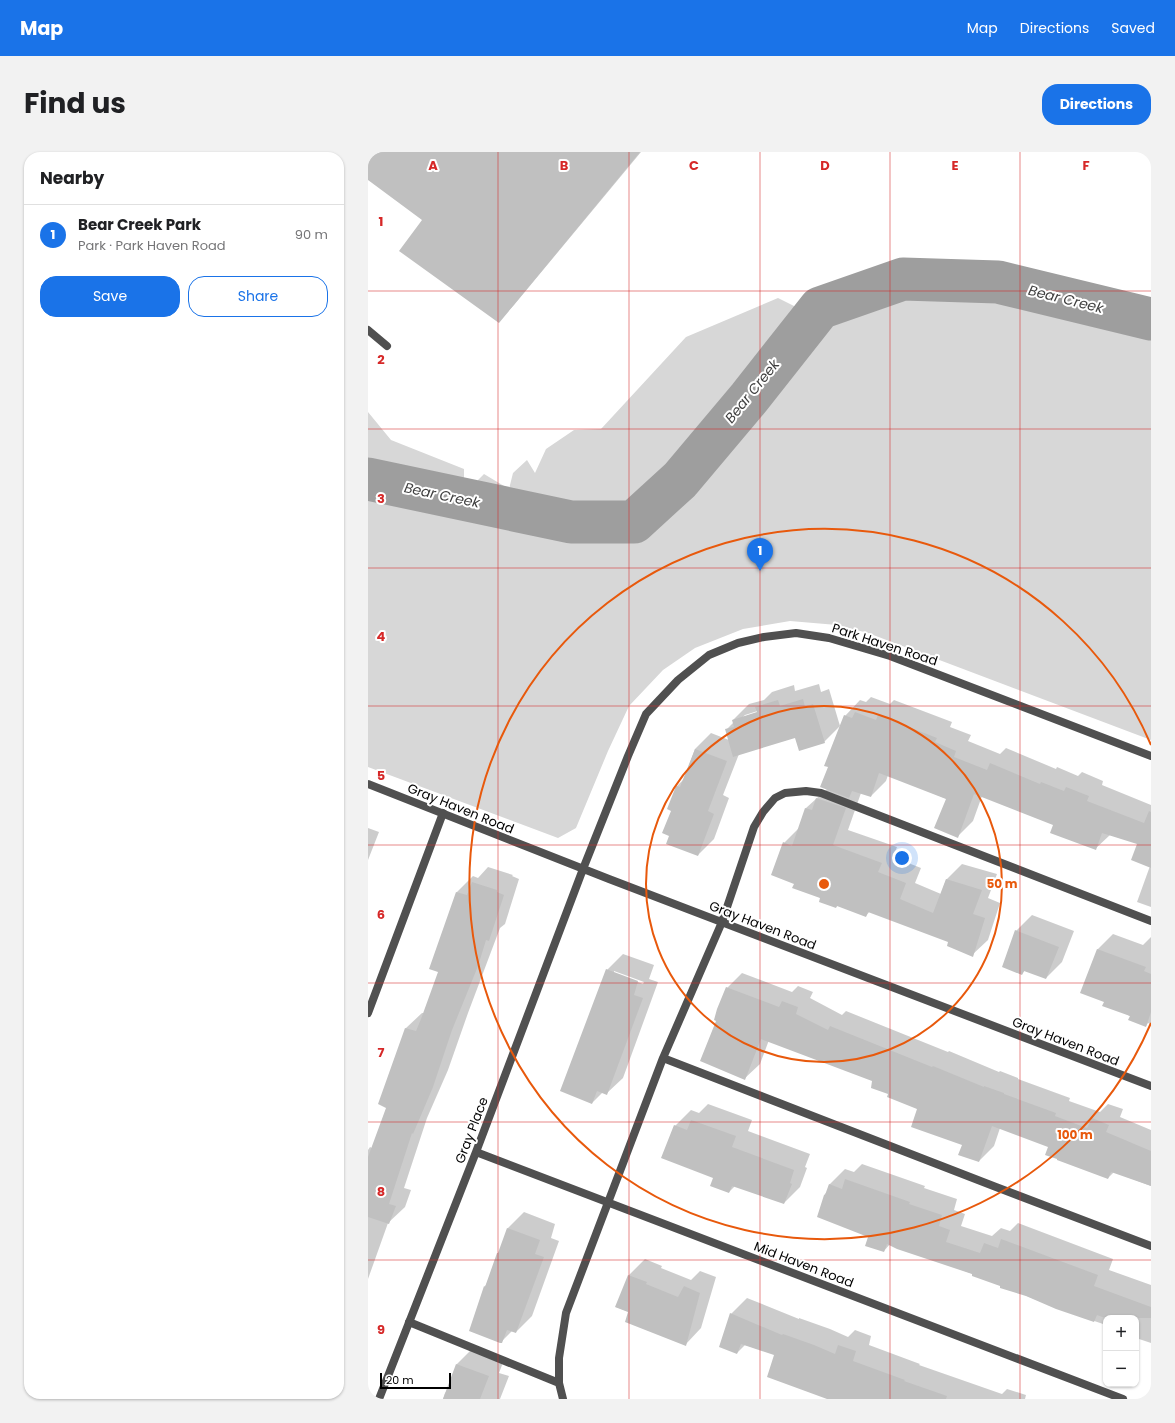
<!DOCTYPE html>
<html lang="en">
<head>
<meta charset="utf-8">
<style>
  :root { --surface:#fff; --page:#f2f2f2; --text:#202124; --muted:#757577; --line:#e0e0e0; --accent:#1a73e8 }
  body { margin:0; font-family:Poppins,sans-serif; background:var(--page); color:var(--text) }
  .controls { position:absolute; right:12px; bottom:12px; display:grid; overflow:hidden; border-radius:8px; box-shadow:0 1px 3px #0004 }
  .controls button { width:36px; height:36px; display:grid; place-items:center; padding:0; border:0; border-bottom:1px solid var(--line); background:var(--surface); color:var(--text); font:20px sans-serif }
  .scale { position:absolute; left:12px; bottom:10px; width:71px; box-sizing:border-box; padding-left:4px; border:2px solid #000; border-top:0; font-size:11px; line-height:14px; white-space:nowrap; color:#000; -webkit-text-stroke:3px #fff; paint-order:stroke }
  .you { position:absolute; left:534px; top:706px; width:14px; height:14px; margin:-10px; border:3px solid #fff; border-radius:50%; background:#1a73e8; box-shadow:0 0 0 6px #1a73e833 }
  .badge { display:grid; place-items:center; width:26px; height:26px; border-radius:50%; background:var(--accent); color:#fff; font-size:13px; font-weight:700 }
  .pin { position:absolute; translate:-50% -33px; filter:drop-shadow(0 1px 2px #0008) }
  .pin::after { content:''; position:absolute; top:21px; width:14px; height:12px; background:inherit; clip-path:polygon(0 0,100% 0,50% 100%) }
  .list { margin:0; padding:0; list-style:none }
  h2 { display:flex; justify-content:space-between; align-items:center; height:52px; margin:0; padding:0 16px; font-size:17px }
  h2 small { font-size:13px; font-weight:400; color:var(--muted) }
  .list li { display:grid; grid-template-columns:26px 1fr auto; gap:12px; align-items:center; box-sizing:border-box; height:60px; padding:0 16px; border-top:1px solid var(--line) }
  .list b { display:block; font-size:15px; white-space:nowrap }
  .list p { margin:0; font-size:13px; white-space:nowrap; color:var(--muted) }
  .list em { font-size:13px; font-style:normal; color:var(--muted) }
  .actions { display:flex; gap:8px; padding:12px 16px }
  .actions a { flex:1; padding:9px 0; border:1px solid var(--accent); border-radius:16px; text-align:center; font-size:14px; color:var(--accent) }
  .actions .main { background:var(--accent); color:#fff }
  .map { position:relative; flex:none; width:783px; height:1247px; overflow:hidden; border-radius:16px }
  header { display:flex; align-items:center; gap:24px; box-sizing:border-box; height:56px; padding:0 20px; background:var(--accent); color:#fff }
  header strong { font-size:19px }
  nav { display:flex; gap:22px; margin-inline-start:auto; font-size:14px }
  .intro { display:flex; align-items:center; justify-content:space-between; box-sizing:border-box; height:96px; padding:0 24px }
  h1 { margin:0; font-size:28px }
  .button { padding:10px 18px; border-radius:16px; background:var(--accent); color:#fff; font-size:14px; font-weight:700 }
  main { display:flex; gap:24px; padding:0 24px }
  aside { flex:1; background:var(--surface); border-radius:16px; box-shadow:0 1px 3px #0004 }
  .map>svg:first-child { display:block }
</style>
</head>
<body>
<header>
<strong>Map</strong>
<nav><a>Map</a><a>Directions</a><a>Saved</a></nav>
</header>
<div class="intro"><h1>Find us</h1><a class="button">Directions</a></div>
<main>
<aside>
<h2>Nearby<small></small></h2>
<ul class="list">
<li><span class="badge">1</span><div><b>Bear Creek Park</b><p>Park · Park Haven Road</p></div><em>90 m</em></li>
</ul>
<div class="actions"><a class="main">Save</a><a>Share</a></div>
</aside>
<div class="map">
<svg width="783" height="1247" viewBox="0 0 783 1247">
  <rect width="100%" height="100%" fill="#fff"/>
  <!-- green -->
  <path fill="#d7d7d7" d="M 535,127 L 630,130 L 783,167 L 783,588 L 500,481 L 469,473 L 422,469 L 375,477 L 327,496 L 295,518 L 261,554 L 240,599 L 208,676 L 190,686 L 0,615 L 0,260 L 23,288 L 96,317 L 96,347 L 111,351 L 110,328 L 116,322 L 141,337 L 145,321 L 159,308 L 167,321 L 178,297 L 206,278 L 233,277 L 318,185 L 410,146 L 446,164 L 452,156 Z"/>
  <!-- shadow -->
  <path fill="#0003" fill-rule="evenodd" d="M 0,0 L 273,0 L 146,153 L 131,169 L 56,68 L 0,27 Z
    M 451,532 L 453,540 L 461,537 L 472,574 L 456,590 L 428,585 L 371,602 L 355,643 L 361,646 L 346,687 L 330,703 L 302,684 L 304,658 L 309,634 L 316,627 L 327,597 L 343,581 L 361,588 L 358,578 L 366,570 L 365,568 L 381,552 L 396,548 L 404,540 L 426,533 L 427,539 ZM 393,558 L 394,560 L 374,566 L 377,563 Z
    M 503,545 L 522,552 L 526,548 L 584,570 L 582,575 L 603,583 L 600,589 L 632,602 L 638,596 L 688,617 L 689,615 L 710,624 L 714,620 L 735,629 L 734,633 L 783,653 L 783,755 L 769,750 L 782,714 L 770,691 L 742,683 L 727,697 L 686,672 L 614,644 L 605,669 L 590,684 L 579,647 L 520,623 L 518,629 L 503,644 L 493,641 L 480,678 L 529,695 L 525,705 L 553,716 L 547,731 L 573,742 L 578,728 L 594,712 L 629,722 L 620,746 L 632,751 L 620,788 L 604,803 L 582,790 L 502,759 L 498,764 L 470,753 L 468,755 L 427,731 L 416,691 L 432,675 L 438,656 L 459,637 L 477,564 L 492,548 L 498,550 Z
    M 0,676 L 11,680 L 0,708 Z
    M 120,715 L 145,723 L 144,724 L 151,727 L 137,772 L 132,776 L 100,861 L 80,918 L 59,966 L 36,1036 L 43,1038 L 37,1055 L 20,1071 L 0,1127 L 0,998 L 2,995 L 4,996 L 19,955 L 38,876 L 54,861 L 56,861 L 71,819 L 89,740 L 105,724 L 110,726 Z
    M 664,763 L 706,779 L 694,810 L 678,826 L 657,818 L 654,822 L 648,779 Z
    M 745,782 L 775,793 L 783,785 L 783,872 L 780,871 L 778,874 L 737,849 L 729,798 Z
    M 255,802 L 286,813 L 281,827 L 290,830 L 255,926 L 239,941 L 235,940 L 224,951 L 239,818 ZM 246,819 L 276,830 L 275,832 L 246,821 Z
    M 374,821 L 424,840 L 430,834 L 445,840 L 442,846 L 474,863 L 478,859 L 580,900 L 581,899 L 631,920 L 632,919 L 650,926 L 650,927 L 702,946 L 701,949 L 732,960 L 740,952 L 755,957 L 752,965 L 783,978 L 783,1034 L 746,1020 L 740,1026 L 681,994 L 632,976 L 626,994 L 611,1009 L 595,993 L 550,957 L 522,942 L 506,928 L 401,888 L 392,912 L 376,927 L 349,868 L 359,836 Z
    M 340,952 L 384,968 L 380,979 L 442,1002 L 437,1015 L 439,1016 L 432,1035 L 416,1051 L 367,1034 L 361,1040 L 347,1026 L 307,974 L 323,958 L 331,961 Z
    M 494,1012 L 557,1034 L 556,1036 L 589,1047 L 586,1058 L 597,1062 L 593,1074 L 624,1084 L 633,1076 L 642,1079 L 650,1071 L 745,1107 L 741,1118 L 783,1133 L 783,1191 L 768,1186 L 768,1166 L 738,1166 L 738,1173 L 688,1156 L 605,1122 L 522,1092 L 516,1099 L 456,1043 L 459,1040 L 461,1033 L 477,1017 L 486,1020 Z
    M 156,1060 L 187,1072 L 183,1086 L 191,1089 L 164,1164 L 148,1180 L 144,1179 L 133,1190 L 116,1135 L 118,1133 L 132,1099 L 140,1076 Z
    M 277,1107 L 294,1114 L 293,1116 L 323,1128 L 332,1119 L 348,1125 L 333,1176 L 318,1192 L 261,1160 L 248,1155 L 261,1123 Z
    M 379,1146 L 431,1167 L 431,1166 L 462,1177 L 480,1185 L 487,1178 L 503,1184 L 501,1193 L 552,1212 L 551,1213 L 634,1242 L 639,1237 L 658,1243 L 657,1247 L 461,1247 L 407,1202 L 377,1193 L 369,1201 L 363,1162 Z
    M 105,1196 L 136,1208 L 131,1221 L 141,1224 L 132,1247 L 75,1247 L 77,1241 L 79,1239 L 89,1212 Z"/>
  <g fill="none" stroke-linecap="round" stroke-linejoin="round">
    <!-- river -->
    <path stroke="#9e9e9e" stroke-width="43" d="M 0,327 L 203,370 L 266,370 L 312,328 L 381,246 L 452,156 L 535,127 L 630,130 L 783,167"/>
  </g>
  <!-- building -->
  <path fill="#c0c0c0" d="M 0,0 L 272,0 L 131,171 L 31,99 L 54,68 L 0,28 Z
    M 435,547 L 437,555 L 445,552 L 457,591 L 431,599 L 427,586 L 365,605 L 357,577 L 366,575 L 364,568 L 389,560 L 387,555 L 410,548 L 412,554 Z
    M 487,560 L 508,568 L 510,563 L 569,586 L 567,590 L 588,599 L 586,605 L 619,618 L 622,611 L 672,632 L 673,630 L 696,639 L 698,635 L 721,644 L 719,649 L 776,671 L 781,659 L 783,660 L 783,716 L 763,708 L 769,692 L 734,681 L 728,698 L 682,681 L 685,673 L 606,642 L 590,686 L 566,676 L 578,647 L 511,621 L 503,645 L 484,639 L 481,646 L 452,635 L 460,615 L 456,614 L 476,563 L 484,566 Z
    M 327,597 L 359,609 L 340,659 L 346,662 L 330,704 L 298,692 L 301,684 L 294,681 L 303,659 L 299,657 L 308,634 L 312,635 Z
    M 448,646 L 478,656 L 465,693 L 514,711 L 510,720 L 538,731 L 532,747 L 565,761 L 578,727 L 614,738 L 605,762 L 617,766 L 605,805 L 579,794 L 580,790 L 500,760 L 498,765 L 469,754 L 468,756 L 451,750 L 452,746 L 424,736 L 426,732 L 403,723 L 415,690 L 424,694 L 437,656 L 444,658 Z
    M 104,730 L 129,738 L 129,740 L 136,743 L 121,789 L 118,788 L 110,814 L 84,878 L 65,935 L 45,982 L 44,981 L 21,1052 L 28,1054 L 21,1072 L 0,1065 L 0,1005 L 18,956 L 10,952 L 37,876 L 48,879 L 53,867 L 70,820 L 61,817 L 88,740 L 99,743 Z
    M 647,778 L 691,795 L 678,827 L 656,819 L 654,823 L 634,815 Z
    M 729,797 L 778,815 L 776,819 L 783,822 L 783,860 L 778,875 L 760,868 L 762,864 L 734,854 L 736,850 L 712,841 Z
    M 238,817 L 270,829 L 266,843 L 275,846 L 239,943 L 229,939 L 224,952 L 192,939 Z
    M 358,835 L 411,855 L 414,849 L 430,855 L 428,862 L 460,878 L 462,874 L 564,915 L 565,914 L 616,935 L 616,934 L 636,941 L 636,942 L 688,961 L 687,964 L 719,976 L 724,966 L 741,973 L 738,980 L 783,999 L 783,1034 L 743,1020 L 740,1027 L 689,1008 L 689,1007 L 677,1003 L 680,995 L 624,974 L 611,1010 L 590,1003 L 594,993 L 543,975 L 549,957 L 519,945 L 520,942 L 503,936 L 504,929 L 393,887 L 377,928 L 332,909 L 348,869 L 346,868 L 349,857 Z
    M 323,968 L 368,984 L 364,995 L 426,1018 L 422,1031 L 424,1032 L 416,1052 L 364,1034 L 361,1041 L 342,1034 L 345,1026 L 293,1006 L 306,973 L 319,978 Z
    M 477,1027 L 542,1050 L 541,1052 L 574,1063 L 571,1074 L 582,1078 L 578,1090 L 612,1101 L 616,1091 L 630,1096 L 633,1087 L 730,1123 L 726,1134 L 783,1155 L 783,1166 L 737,1166 L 729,1163 L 726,1170 L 688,1157 L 658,1144 L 632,1136 L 632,1134 L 604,1124 L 604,1122 L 529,1097 L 519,1092 L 516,1100 L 497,1094 L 500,1085 L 449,1065 L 456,1043 L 457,1043 L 461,1032 L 474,1037 Z
    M 139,1076 L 172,1088 L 167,1102 L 176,1105 L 148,1181 L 139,1178 L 134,1191 L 132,1191 L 101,1179 L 116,1134 L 117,1135 L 129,1101 L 130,1101 Z
    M 260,1123 L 279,1130 L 278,1132 L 310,1145 L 316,1134 L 332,1141 L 318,1194 L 257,1170 L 260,1160 L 247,1155 Z
    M 362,1161 L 414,1183 L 415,1182 L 446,1193 L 467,1202 L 470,1193 L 488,1199 L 485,1209 L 537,1228 L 536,1229 L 579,1244 L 578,1247 L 459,1247 L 399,1225 L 406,1203 L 373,1192 L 369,1202 L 351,1195 Z
    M 88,1212 L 121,1224 L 112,1247 L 75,1247 Z"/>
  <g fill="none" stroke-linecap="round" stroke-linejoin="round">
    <!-- lane -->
    <path stroke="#505050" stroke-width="8" d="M 0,178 L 19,194
      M 0,861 L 75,661
      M 295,906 L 628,1035 L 783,1094
      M 41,1170 L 191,1231 L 195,1247
      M 191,1231 L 191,1206 L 198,1161 L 295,906 L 354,770 L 386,675 L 395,660 L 407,646 L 417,641 L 438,639 L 453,641 L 783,769"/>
    <!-- street -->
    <path stroke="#505050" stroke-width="8" d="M 0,632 L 241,727 L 783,934
      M 108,1000 L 755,1247
      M 11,1247 L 108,1000 L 215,717 L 260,604 L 278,562 L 310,528 L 341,503 L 370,491 L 396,485 L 428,481 L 461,486 L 522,504 L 783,604"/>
  </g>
  <!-- grid -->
  <path fill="none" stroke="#d62828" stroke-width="1" stroke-opacity="0.55" d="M 130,0 L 130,1247M 261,0 L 261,1247M 392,0 L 392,1247M 522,0 L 522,1247M 652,0 L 652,1247M 0,139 L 783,139M 0,277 L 783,277M 0,416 L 783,416M 0,554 L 783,554M 0,693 L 783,693M 0,831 L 783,831M 0,970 L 783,970M 0,1108 L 783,1108"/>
  <!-- distance rings -->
  <g fill="none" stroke="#e8590c" stroke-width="2">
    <circle cx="456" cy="732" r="178"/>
    <path d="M783 871A355 355 0 1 1 783 593"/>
  </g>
  <g text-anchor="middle" stroke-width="4" stroke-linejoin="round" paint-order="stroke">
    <!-- street labels -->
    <g font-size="13" fill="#000" stroke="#fff">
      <text transform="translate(517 492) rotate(18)" y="5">Park Haven Road</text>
      <text transform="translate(93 656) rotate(22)" y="5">Gray Haven Road</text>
      <text transform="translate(395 773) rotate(21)" y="5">Gray Haven Road</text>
      <text transform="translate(698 889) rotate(21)" y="5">Gray Haven Road</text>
      <text transform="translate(103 978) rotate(-69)" y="5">Gray Place</text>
      <text transform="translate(436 1112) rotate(21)" y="5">Mid Haven Road</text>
    </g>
    <!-- water labels -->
    <g font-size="14" font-style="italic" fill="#3f3f3f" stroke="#fff">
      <text transform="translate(698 147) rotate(14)" y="5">Bear Creek</text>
      <text transform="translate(384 239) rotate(-51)" y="5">Bear Creek</text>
      <text transform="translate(74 343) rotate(12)" y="5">Bear Creek</text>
    </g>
  </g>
  <g font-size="13" text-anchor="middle" font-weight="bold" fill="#d62828" stroke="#fff" stroke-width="4" stroke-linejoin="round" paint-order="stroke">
    <text x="65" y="18">A</text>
    <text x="196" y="18">B</text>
    <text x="326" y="18">C</text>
    <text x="457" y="18">D</text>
    <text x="587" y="18">E</text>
    <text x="718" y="18">F</text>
    <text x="13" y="74">1</text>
    <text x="13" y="212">2</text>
    <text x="13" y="351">3</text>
    <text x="13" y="489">4</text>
    <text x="13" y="628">5</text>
    <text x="13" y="767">6</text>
    <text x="13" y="905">7</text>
    <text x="13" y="1044">8</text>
    <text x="13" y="1182">9</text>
  </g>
  <circle cx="456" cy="732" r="6" fill="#e8590c" stroke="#fff" stroke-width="2"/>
  <g font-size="12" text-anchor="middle" font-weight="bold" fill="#e8590c" stroke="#fff" stroke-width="4" stroke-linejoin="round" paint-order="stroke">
    <text x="634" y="736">50 m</text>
    <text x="707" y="987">100 m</text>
  </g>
</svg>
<div class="controls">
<button>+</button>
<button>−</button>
</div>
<div class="scale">20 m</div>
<div class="you"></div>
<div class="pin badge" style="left:392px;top:419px">1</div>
</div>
</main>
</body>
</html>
